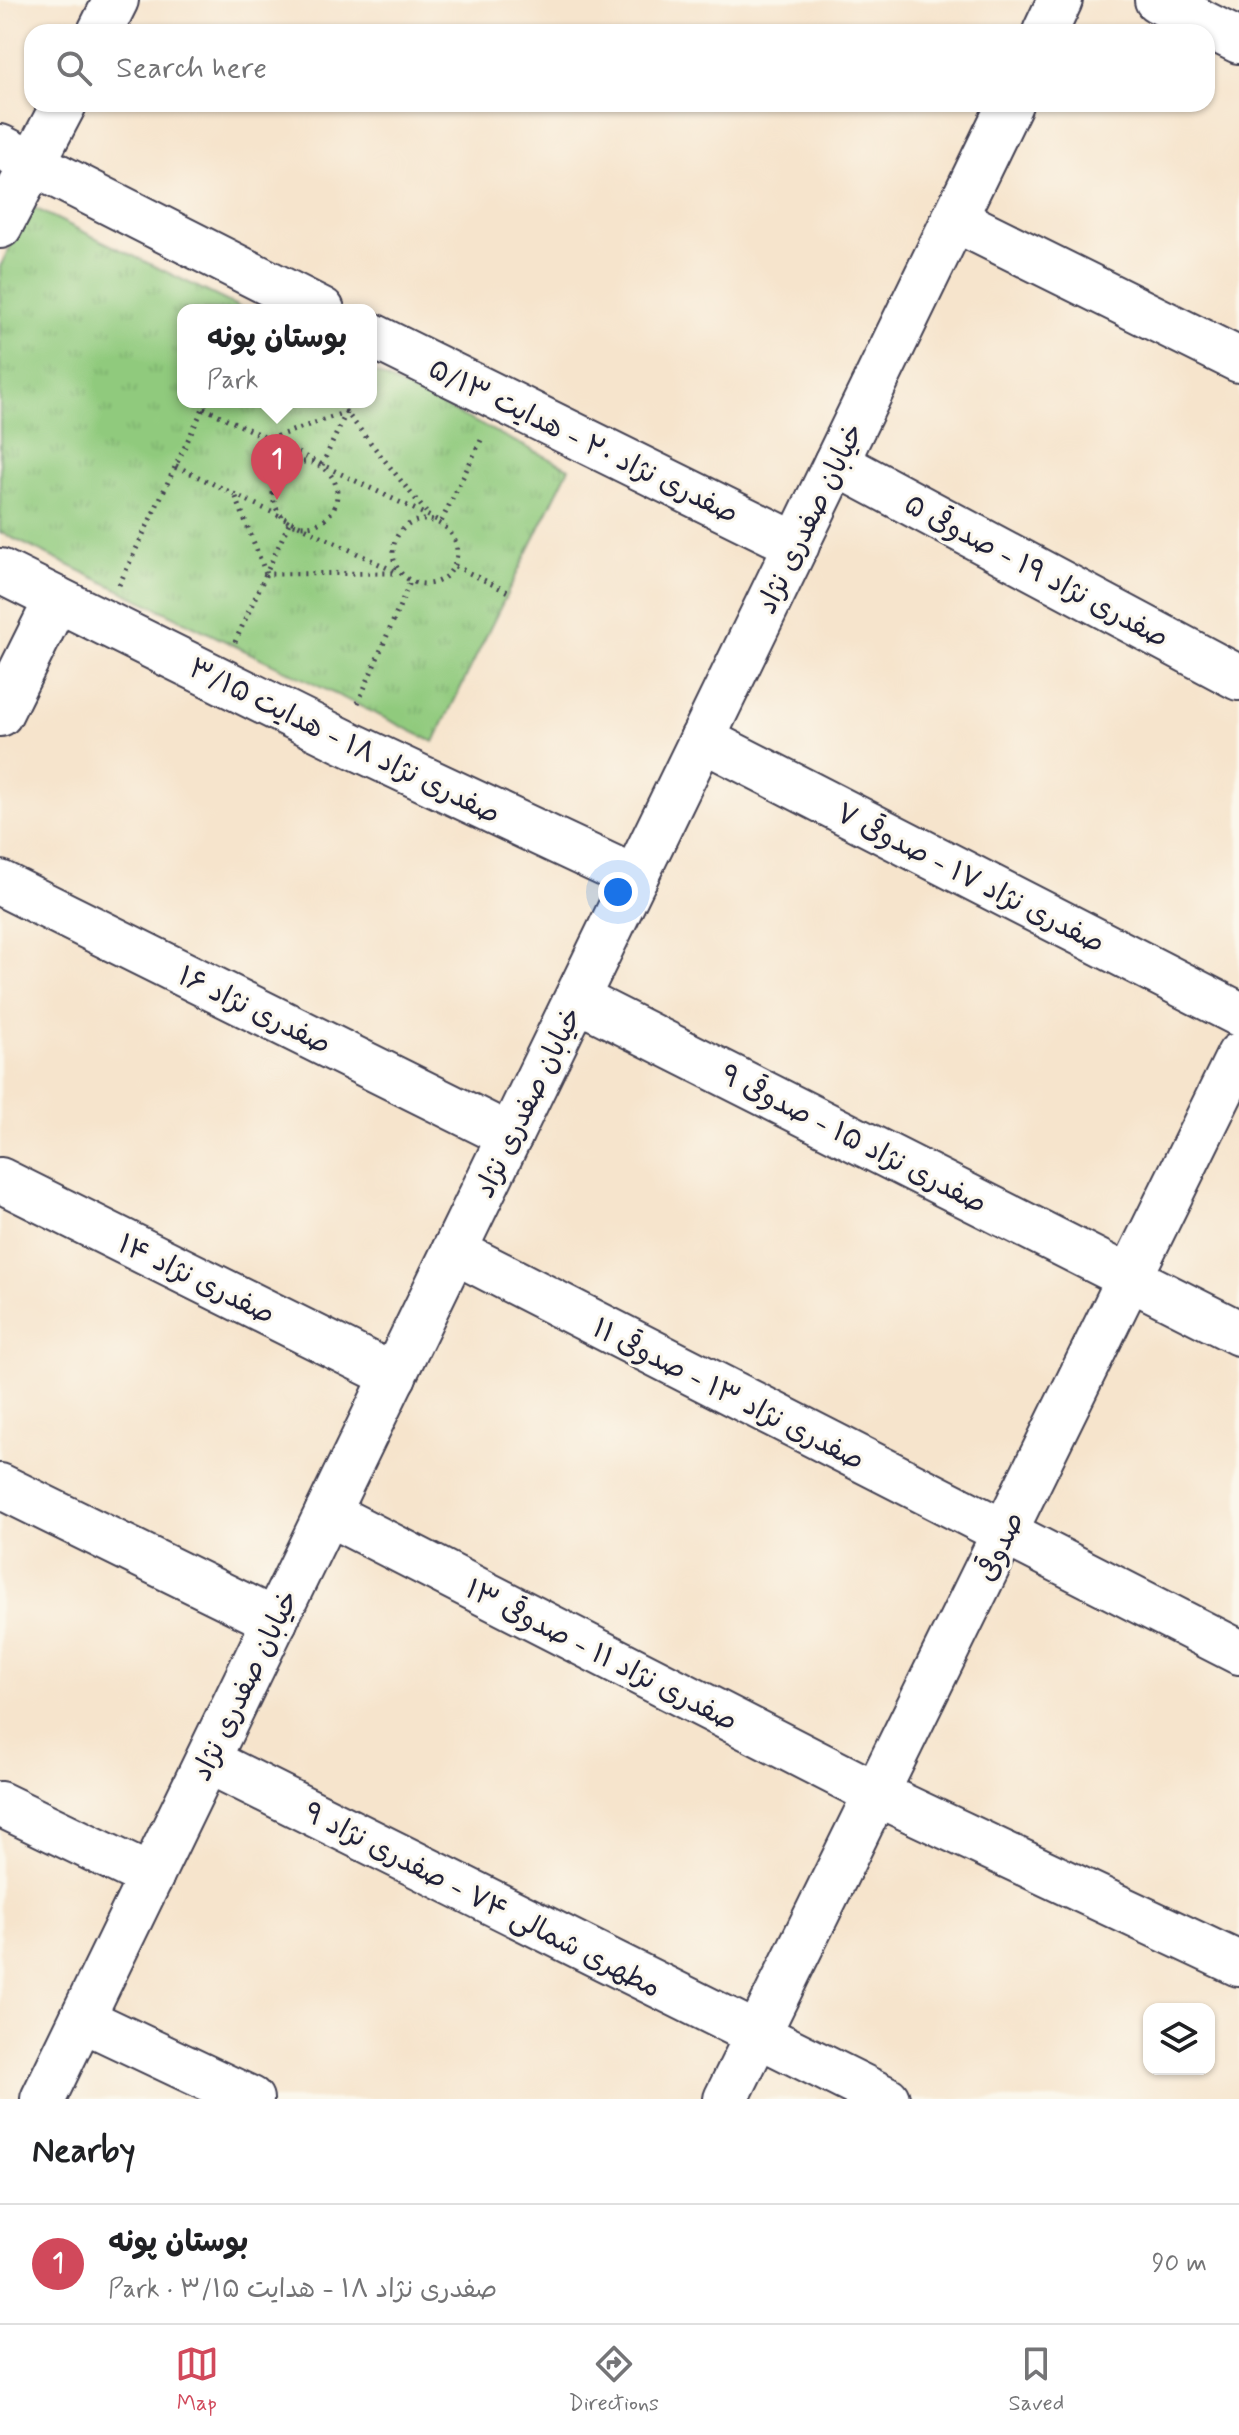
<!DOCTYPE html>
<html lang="en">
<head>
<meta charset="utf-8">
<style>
  :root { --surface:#fff; --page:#f2f2f2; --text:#202124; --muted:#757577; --line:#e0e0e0; --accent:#d1495b }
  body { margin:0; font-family:Mynerve,"Playpen Sans Arabic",sans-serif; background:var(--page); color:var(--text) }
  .controls { position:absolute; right:24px; bottom:24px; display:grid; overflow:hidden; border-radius:16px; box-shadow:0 2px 6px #0004 }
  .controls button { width:72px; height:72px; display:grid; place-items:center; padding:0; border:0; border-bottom:2px solid var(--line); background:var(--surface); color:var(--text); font:40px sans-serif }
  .you { position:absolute; left:618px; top:892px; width:28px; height:28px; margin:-20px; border:6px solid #fff; border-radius:50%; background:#1a73e8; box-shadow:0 0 0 12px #1a73e833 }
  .badge { display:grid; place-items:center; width:52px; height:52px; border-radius:50%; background:var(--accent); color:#fff; font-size:26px; font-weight:700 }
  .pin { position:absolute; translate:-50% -66px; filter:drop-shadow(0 2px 4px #0008) }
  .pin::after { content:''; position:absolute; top:42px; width:28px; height:24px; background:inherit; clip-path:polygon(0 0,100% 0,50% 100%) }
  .popup { position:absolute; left:177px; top:304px; width:200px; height:104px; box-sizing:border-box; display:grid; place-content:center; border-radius:16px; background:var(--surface); filter:drop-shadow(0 2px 6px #0005); font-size:26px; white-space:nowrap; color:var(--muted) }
  .popup b { font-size:30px; color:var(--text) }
  .popup::after { content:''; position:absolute; left:50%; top:100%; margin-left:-16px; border:16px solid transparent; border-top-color:var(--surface) }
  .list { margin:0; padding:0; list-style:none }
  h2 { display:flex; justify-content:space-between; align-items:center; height:104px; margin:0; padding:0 32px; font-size:34px }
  h2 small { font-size:26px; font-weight:400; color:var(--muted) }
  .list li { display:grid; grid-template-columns:52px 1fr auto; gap:24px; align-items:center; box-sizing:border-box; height:120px; padding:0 32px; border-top:2px solid var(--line) }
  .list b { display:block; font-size:30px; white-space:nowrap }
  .list p { margin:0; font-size:26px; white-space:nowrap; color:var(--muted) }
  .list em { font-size:26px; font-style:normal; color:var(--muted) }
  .icon { flex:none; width:44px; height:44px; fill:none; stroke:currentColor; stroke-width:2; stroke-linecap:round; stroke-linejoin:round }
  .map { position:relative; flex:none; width:1239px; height:2099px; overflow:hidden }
  .search { position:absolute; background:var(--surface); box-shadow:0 2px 6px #0004; left:24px; right:24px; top:24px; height:88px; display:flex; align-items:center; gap:20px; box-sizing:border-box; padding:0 28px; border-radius:24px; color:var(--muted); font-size:30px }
  .sheet { height:224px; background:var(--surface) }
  nav { display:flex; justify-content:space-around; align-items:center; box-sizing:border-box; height:112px; border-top:2px solid var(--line); background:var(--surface); font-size:22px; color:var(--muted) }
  nav a { display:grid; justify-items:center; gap:4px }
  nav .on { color:var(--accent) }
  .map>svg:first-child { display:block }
</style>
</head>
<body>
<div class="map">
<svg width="1239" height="2099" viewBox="0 0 1239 2099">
  <defs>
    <pattern id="park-tufts" width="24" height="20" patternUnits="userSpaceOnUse" patternTransform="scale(2)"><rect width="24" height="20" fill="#90ca7d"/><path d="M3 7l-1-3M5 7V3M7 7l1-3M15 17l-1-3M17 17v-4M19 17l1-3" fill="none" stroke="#7cad6d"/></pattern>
  </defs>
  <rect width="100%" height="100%" fill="#fbf7ec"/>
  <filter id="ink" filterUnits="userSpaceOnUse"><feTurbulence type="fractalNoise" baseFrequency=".0125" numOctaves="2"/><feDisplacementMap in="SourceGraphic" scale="16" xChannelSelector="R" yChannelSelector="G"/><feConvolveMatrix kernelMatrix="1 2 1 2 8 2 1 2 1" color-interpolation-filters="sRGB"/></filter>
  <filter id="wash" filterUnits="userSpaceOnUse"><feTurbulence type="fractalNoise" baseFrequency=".006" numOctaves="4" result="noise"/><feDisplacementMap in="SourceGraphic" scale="32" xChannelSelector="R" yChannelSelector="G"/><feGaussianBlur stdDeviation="1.8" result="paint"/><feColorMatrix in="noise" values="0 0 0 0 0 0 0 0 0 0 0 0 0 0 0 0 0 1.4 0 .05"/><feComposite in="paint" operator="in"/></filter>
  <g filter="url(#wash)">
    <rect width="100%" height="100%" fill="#f6e4cc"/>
    <!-- park -->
    <path fill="url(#park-tufts)" stroke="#59765c" stroke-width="2" d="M 30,206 L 245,310 L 183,310 L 183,402 L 371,402 L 371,371 L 569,468 L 434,742 L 0,532 L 0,267 Z"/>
  </g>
  <g filter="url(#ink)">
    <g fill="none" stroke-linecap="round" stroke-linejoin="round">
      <!-- minor casing -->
      <g stroke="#423f51" stroke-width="48">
        <path id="minor" d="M 1157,0 L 1239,41
          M 100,32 L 116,0
          M 0,147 L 322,310
          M 954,219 L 1239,360
          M 0,226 L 64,104
          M 371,335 L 797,545
          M 836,463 L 1239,678
          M 0,571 L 343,741 L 635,878
          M 0,714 L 57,599
          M 702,739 L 1239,1014
          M 0,883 L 510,1136
          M 577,999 L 1239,1333
          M 0,1180 L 394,1376
          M 454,1251 L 1239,1652
          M 0,1486 L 275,1621
          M 327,1513 L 877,1794 L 1239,1964
          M 208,1761 L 887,2099
          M 0,1804 L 151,1877
          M 82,2019 L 251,2099"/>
      </g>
      <!-- tertiary casing -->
      <g stroke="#423f51" stroke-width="48">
        <path id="tertiary" d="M 1045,32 L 1060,0
          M 43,2099 L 1010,104
          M 726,2099 L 1239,1055"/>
      </g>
      <!-- path -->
      <path stroke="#423f51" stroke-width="5" stroke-dasharray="2 6" stroke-linecap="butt" d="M 204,408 L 441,522 L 483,436
        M 269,439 L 346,412 L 426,512
        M273 494a32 32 0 1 1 64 0a32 32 0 1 1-64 0Z
        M 322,465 L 351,402
        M 176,466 L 398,573
        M 236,497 L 266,574 L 393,573
        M393 552a32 32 0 1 1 64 0a32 32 0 1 1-64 0Z
        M 455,566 L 508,592
        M 119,585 L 206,402
        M 235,642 L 289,523
        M 358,703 L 410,582"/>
      <!-- minor -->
      <use href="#minor" stroke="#fff" stroke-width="44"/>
      <!-- tertiary -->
      <use href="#tertiary" stroke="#fff" stroke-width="44"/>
    </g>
  </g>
  <g text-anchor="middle" stroke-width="6" stroke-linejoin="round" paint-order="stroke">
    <!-- street labels -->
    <g font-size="28" fill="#22223b" stroke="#fbf7ec">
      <text transform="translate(584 440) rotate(26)" y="10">صفدری نژاد ۲۰ - هدایت ۵/۱۳</text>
      <text transform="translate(809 518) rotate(-64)" y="10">خیابان صفدری نژاد</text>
      <text transform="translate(1037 570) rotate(28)" y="10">صفدری نژاد ۱۹ - صدوقی ۵</text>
      <text transform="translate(345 740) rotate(26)" y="10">صفدری نژاد ۱۸ - هدایت ۳/۱۵</text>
      <text transform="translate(971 877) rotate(27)" y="10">صفدری نژاد ۱۷ - صدوقی ۷</text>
      <text transform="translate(255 1009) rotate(26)" y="10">صفدری نژاد ۱۶</text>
      <text transform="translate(527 1102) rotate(-64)" y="10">خیابان صفدری نژاد</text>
      <text transform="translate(854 1138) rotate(27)" y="10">صفدری نژاد ۱۵ - صدوقی ۹</text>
      <text transform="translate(197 1278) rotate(26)" y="10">صفدری نژاد ۱۴</text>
      <text transform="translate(729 1393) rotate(27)" y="10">صفدری نژاد ۱۳ - صدوقی ۱۱</text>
      <text transform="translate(999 1546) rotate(-64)" y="10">صدوقی</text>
      <text transform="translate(602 1654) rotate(27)" y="10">صفدری نژاد ۱۱ - صدوقی ۱۳</text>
      <text transform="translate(244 1685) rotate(-64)" y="10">خیابان صفدری نژاد</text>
      <text transform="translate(483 1899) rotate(27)" y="10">مطهری شمالی ۷۴ - صفدری نژاد ۹</text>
    </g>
  </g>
</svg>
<div class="controls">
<button><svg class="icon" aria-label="layers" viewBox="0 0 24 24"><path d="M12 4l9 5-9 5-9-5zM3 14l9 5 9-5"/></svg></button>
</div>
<div class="you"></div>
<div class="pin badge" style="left:277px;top:500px">1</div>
<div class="popup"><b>بوستان پونه</b>Park</div>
<div class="search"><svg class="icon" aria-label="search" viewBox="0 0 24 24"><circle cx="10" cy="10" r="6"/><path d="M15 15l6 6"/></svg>Search here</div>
</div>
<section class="sheet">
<h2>Nearby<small></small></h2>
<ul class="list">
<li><span class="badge">1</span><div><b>بوستان پونه</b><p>Park · صفدری نژاد ۱۸ - هدایت ۳/۱۵</p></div><em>90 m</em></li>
</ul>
</section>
<nav>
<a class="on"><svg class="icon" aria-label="map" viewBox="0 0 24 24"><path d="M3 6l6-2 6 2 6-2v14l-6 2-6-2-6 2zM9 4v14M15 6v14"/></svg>Map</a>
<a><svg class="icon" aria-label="directions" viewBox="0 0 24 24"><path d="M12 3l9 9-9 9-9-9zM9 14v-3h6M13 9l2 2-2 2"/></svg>Directions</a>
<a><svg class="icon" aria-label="saved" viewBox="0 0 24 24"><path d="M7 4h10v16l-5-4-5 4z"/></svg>Saved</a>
</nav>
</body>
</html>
